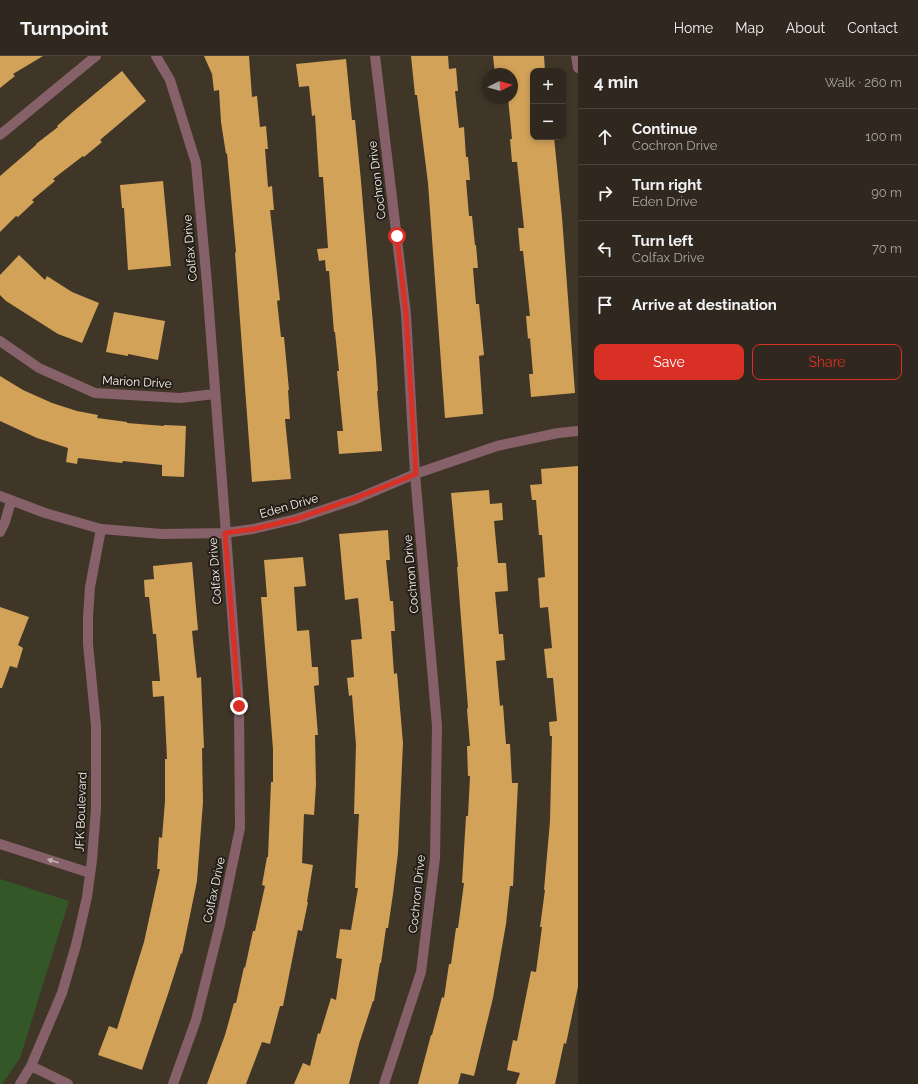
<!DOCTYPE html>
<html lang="en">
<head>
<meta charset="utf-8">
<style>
  :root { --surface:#30281e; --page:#383027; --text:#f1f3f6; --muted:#a8a6a4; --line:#4b443c; --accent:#d93025 }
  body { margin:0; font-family:Raleway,sans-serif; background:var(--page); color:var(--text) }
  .controls { position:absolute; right:12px; top:12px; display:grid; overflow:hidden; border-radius:8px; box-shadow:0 2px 6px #0003 }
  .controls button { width:36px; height:36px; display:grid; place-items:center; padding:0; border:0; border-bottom:1px solid var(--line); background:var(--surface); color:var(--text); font:20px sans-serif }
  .compass { position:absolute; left:482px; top:12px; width:36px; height:36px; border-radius:50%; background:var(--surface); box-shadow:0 2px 6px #0003; rotate:85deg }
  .stop { position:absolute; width:12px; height:12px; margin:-9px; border:3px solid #d93025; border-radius:50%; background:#fff }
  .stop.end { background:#d93025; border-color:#fff; box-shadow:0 1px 4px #0008 }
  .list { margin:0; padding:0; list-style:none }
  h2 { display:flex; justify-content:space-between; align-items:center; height:52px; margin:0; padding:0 16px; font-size:17px }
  h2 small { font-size:13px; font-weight:400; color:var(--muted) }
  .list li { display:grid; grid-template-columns:26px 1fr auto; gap:12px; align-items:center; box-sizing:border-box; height:56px; padding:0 16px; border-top:1px solid var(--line) }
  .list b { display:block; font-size:15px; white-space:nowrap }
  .list p { margin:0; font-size:13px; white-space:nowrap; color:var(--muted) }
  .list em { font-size:13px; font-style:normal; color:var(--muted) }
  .actions { display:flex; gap:8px; padding:12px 16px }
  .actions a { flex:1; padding:9px 0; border:1px solid var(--accent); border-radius:8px; text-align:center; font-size:14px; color:var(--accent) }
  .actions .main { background:var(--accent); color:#fff }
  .icon { flex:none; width:22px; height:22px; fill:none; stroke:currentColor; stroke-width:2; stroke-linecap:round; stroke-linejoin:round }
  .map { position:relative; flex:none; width:578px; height:1028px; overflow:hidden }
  header { display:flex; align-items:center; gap:24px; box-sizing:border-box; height:56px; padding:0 20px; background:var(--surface); border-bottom:1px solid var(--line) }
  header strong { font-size:19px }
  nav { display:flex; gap:22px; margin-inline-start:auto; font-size:14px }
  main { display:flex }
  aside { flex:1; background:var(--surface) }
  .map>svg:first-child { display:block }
</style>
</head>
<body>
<header>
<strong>Turnpoint</strong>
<nav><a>Home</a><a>Map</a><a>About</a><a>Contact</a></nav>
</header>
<main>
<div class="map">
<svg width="578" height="1028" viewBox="0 0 578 1028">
  <rect width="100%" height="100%" fill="#403628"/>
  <!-- green -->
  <path fill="#345728" d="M 0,823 L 69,845 L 20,1002 L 2,1028 L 0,1028 Z"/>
  <!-- building -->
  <path fill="#d1a258" d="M 0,0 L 43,0 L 13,18 L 15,20 L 0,32 Z
    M 204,0 L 249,0 L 252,41 L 257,40 L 260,71 L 266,70 L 268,93 L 265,93 L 268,131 L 272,130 L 274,154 L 270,154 L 280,244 L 277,245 L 281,281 L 284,281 L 289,334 L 288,334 L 290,363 L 285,363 L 291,423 L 252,426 L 235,197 L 236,196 L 227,97 L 226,98 L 221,66 L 219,34 L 214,35 L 212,18 Z
    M 411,0 L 448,0 L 449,13 L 456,12 L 458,35 L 455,35 L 459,72 L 464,71 L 466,101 L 468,101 L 470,124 L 466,124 L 469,160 L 472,160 L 475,189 L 476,189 L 478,212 L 473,212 L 476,248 L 479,248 L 484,299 L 479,300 L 483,358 L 445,362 L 428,127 L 417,39 L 415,39 Z
    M 493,0 L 544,0 L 545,15 L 533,15 L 533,81 L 554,81 L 562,161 L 575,337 L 531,341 L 529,318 L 533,318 L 530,282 L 528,283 L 526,260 L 530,260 L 523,195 L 520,195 L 518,172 L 524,172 L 517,106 L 512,106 L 510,83 L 512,83 L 508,42 L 512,42 L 512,18 L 495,18 Z
    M 346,3 L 352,64 L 355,64 L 361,125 L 376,304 L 378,335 L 377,335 L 382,395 L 339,398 L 337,375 L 343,375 L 337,315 L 339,315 L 335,276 L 334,276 L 329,215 L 326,215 L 325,204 L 319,205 L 317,193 L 328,192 L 323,121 L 319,121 L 315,59 L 312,60 L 309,30 L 299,31 L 296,8 Z
    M 122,15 L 146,45 L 100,84 L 102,86 L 84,101 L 83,100 L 53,123 L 55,125 L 32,144 L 34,146 L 18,161 L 16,160 L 0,176 L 0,120 L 36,89 L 36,88 L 58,71 L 57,70 L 74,55 Z
    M 163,125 L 171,210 L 128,214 L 124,152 L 122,152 L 120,129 Z
    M 19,199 L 45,224 L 47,220 L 72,236 L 99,247 L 82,287 L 58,278 L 6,245 L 0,239 L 0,219 Z
    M 114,256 L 165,265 L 158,304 L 128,298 L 128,300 L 106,296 Z
    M 0,320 L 23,334 L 52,347 L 77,355 L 98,359 L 97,362 L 127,366 L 127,367 L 164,370 L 164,369 L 186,370 L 184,421 L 162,420 L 162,409 L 123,405 L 122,407 L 78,402 L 77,408 L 66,406 L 68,392 L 37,382 L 0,365 Z
    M 578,410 L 578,931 L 566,988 L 564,987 L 555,1028 L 516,1028 L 520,1017 L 507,1014 L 513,984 L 517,985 L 531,915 L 536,916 L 542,871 L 540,871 L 545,834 L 544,834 L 550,765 L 552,680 L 550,680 L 549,666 L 557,665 L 553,622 L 547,622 L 544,593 L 552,592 L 548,551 L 540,552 L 538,522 L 545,521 L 542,479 L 539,479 L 536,444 L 532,444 L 530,429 L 542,428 L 541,413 Z
    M 489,434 L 490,448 L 502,447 L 503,464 L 494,465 L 498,507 L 506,507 L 508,535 L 495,536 L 499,578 L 503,578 L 505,604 L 496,605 L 500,650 L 503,649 L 506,688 L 510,688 L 512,727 L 518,727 L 513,830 L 510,830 L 506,868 L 493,942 L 474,1020 L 461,1017 L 458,1028 L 418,1028 L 431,979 L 432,979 L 442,941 L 444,942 L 449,908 L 451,908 L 456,872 L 458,872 L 464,827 L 462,827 L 466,760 L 468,760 L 470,720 L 468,720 L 467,690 L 470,690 L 467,653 L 468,652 L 457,511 L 458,511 L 451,437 Z
    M 388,474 L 390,504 L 386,504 L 390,545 L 393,545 L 395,575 L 391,575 L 394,618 L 397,617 L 403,687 L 398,797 L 393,838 L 388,872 L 386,872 L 381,907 L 380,907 L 374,945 L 373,945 L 359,988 L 349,1028 L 294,1028 L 303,1007 L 310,1010 L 318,977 L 320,978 L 331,942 L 336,944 L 342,903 L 336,902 L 340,873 L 351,874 L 358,832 L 355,832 L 359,758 L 354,758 L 356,689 L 352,639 L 349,640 L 347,622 L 354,621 L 351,584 L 362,583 L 358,542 L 345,544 L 339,478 Z
    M 303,501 L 306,530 L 294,531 L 297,575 L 309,574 L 312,611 L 318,611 L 319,629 L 314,630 L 318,679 L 315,679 L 316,728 L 314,759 L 304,758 L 302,807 L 313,809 L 307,846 L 308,846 L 302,875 L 298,874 L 283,950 L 280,950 L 270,988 L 262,986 L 246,1028 L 207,1028 L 225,979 L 234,947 L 236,947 L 244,911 L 245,912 L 253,875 L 255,875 L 265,830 L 262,829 L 267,801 L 268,801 L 271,726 L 273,726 L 273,693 L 261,541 L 267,541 L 264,504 Z
    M 192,506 L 198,574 L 192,575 L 197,622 L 201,621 L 204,692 L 202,692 L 203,746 L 197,825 L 182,898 L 181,897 L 168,938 L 142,1014 L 98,999 L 109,970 L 117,973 L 144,886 L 160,813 L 157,813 L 159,781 L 162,782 L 165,745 L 165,703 L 167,703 L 164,640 L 153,641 L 152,625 L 160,625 L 156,578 L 153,578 L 149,541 L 145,541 L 144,524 L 154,523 L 153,510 Z
    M 0,551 L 29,561 L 18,589 L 23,592 L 17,612 L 10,610 L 2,632 L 0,632 Z"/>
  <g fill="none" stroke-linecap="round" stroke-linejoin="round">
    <!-- minor -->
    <path stroke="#866169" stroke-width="10" d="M 156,0 L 170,24 L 196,107 L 207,228 L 239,649 L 240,772 L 220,868 L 196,964 L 173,1028
      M 375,0 L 406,258 L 415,418 L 437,670 L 435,802 L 421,916 L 384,1028
      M 576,0 L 578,12
      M 0,79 L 96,0
      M 0,285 L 39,312 L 95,337 L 180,342 L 215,338
      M 0,440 L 45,457 L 101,473 L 162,478 L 225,477 L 253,473 L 296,463 L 356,443 L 415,418 L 497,390 L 558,377 L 578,375
      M 0,476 L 5,466 L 11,445
      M 0,788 L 90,817
      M 31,1010 L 68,1028
      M 20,1028 L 31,1010 L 62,937 L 76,889 L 87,841 L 92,804 L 96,753 L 96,670 L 88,588 L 88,561 L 90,531 L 101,473"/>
  </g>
  <!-- one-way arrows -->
  <defs><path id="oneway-solid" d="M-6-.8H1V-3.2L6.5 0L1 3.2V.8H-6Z"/></defs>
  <use fill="#c5b1af" href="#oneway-solid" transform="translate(53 805) rotate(-162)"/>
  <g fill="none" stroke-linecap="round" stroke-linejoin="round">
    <!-- route -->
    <path stroke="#d93025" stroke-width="5" d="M 239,650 L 225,477 L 254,473 L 296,463 L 356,442 L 416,418 L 406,258 L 397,180"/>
  </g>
  <g text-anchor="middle" stroke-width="4" stroke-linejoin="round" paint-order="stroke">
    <!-- street labels -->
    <g font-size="12" fill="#f8f2e9" stroke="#231e18">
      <text transform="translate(377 124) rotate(-97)" y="4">Cochron Drive</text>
      <text transform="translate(190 192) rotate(-95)" y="4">Colfax Drive</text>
      <text transform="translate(137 326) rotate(3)" y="4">Marion Drive</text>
      <text transform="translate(289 450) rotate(-16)" y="4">Eden Drive</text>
      <text transform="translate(215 515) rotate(-94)" y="4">Colfax Drive</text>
      <text transform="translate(411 518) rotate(-95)" y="4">Cochron Drive</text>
      <text transform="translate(81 756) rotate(-88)" y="4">JFK Boulevard</text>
      <text transform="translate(214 834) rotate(-78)" y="4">Colfax Drive</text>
      <text transform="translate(417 838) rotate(-84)" y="4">Cochron Drive</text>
    </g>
  </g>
</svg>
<div class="controls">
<button>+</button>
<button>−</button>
</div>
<svg class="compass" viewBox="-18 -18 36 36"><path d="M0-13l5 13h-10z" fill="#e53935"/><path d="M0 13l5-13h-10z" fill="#a8a6a4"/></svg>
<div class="stop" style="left:397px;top:180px"></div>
<div class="stop end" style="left:239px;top:650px"></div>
</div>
<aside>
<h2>4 min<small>Walk · 260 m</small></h2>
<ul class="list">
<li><svg class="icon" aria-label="ahead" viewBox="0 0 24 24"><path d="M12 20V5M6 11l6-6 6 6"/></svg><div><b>Continue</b><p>Cochron Drive</p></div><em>100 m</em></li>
<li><svg class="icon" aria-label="right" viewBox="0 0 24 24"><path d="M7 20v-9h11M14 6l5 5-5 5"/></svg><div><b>Turn right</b><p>Eden Drive</p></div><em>90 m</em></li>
<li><svg class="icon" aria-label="left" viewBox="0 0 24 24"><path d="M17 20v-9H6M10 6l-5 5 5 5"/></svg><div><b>Turn left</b><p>Colfax Drive</p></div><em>70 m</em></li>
<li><svg class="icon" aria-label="arrive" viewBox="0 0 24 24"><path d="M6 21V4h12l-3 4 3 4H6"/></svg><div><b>Arrive at destination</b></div></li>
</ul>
<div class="actions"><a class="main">Save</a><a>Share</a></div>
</aside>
</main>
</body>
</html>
